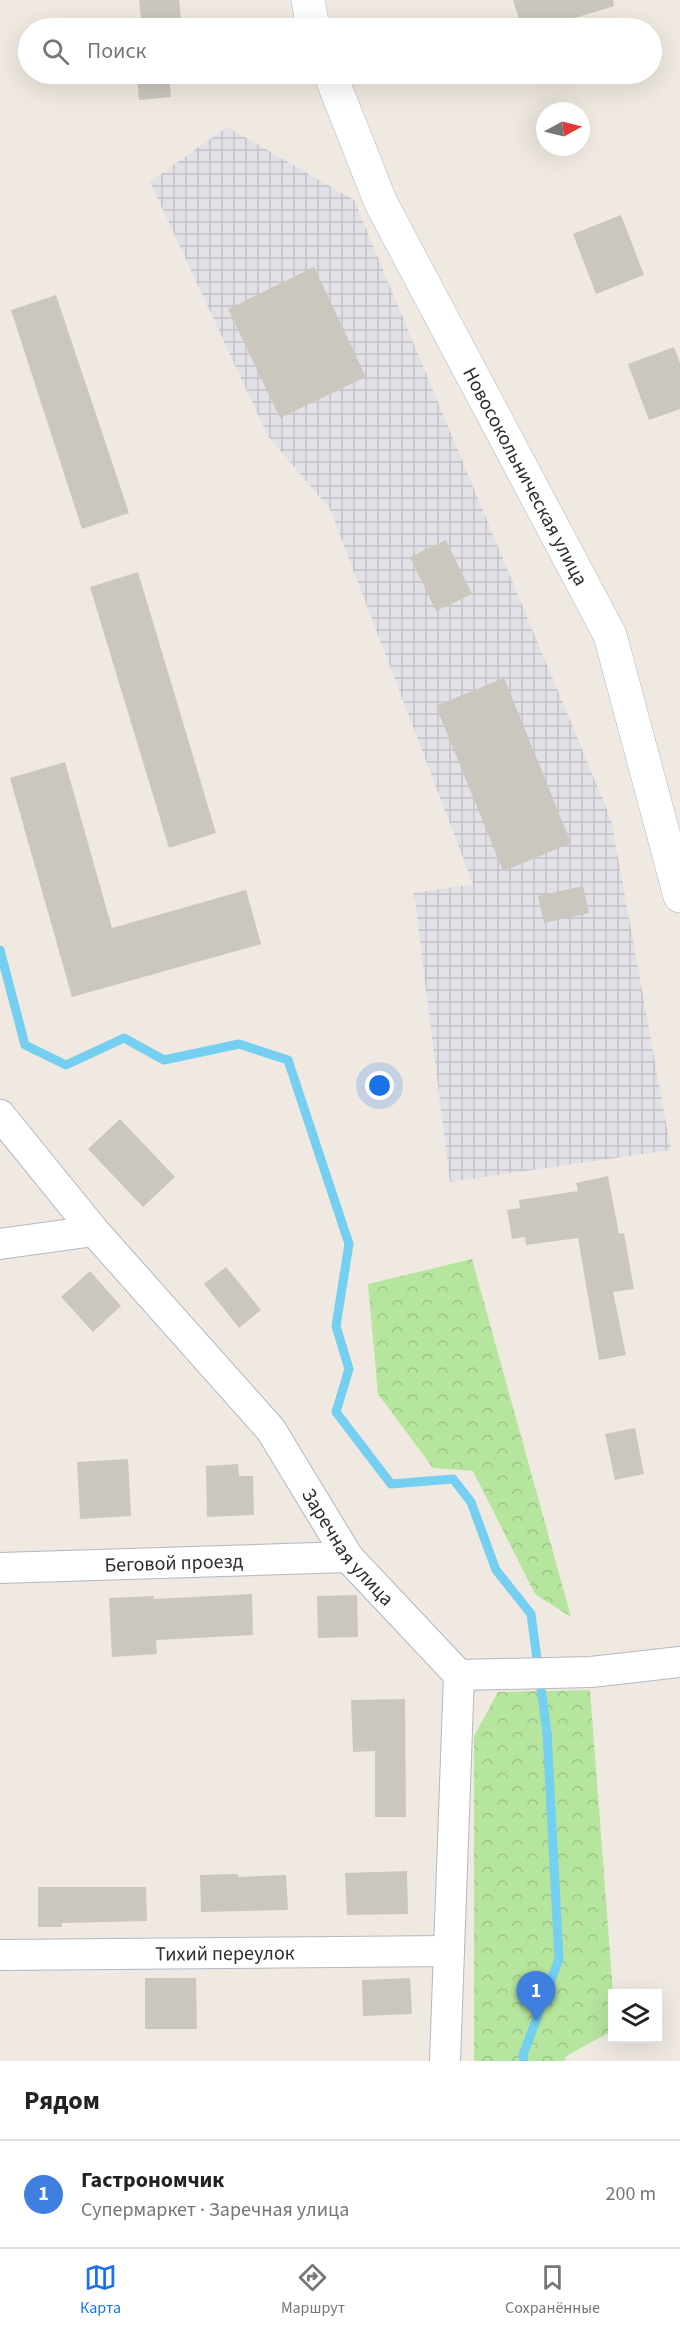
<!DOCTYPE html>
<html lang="ru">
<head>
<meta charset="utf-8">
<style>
  :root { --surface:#fff; --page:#f6f6f6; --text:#222; --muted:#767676; --line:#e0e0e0; --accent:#1a73e8 }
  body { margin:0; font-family:"Source Sans 3",sans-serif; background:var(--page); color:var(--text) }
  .controls { position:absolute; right:18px; bottom:18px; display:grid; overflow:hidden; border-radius:0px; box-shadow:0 6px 24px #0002 }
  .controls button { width:54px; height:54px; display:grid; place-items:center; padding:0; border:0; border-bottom:2px solid var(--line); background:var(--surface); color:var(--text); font:30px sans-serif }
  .compass { position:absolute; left:536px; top:102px; width:54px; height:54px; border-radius:50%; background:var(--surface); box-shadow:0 6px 24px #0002; rotate:83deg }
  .you { position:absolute; left:380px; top:1086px; width:21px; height:21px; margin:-15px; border:4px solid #fff; border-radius:50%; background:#1a73e8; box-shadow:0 0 0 9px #1a73e833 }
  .badge { display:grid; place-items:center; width:39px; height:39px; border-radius:50%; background:var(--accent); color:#fff; font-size:20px; font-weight:700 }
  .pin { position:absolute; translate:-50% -50px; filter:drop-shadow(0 2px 3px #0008) }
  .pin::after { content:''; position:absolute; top:32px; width:21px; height:18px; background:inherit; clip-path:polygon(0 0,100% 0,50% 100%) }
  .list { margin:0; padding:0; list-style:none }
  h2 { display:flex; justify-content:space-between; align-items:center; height:78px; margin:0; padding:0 24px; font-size:26px }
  h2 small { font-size:20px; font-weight:400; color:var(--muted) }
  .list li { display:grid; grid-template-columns:39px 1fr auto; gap:18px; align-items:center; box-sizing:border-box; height:108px; padding:0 24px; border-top:2px solid var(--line) }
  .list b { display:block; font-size:22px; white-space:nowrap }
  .list p { margin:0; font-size:20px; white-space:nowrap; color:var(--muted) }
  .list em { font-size:20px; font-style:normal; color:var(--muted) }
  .icon { flex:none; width:33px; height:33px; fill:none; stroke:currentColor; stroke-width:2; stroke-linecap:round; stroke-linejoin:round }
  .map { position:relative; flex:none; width:680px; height:2061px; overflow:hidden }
  .search { position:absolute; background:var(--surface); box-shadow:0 6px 24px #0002; left:18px; right:18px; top:18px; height:66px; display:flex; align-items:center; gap:15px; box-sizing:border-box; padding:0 21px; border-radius:33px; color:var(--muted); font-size:22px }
  .sheet { height:186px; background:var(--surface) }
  nav { display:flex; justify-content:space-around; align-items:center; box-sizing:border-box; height:84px; border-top:2px solid var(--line); background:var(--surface); font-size:16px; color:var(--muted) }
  nav a { display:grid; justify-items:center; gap:3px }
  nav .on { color:var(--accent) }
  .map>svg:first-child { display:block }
</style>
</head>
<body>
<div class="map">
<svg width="680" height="2061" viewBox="0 0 680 2061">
  <defs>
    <pattern id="industrial-grid" width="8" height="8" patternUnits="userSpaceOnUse" patternTransform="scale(1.5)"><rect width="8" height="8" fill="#e3e1e8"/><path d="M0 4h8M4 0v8" fill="none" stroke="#c3c1c7"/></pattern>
    <pattern id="forest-crowns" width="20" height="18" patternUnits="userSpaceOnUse" patternTransform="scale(1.5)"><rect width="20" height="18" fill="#b6e59e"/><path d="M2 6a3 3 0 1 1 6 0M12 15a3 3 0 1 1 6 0" fill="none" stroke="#9dc588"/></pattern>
  </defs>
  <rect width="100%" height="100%" fill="#efe9e1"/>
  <!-- industrial -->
  <path fill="url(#industrial-grid)" d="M 227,127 L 354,200 L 611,819 L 671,1150 L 450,1182 L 414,893 L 473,884 L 330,509 L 268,436 L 150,182 Z"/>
  <!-- forest -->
  <path fill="url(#forest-crowns)" d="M 472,1259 L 571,1617 L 535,1594 L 473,1471 L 433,1468 L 378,1394 L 368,1284 Z
    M 590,1690 L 613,1993 L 612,2031 L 566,2056 L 565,2061 L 474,2061 L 474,1736 L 498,1692 Z"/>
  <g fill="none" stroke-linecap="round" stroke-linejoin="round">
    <!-- stream -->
    <path stroke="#75cff0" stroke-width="9" d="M 0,950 L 25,1045 L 66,1065 L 124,1038 L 164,1060 L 239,1044 L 288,1060 L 349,1244 L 336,1326 L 349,1369 L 336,1412 L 391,1484 L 453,1479 L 471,1502 L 496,1570 L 531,1614 L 547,1733 L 559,1959 L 523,2055 L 524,2061"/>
  </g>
  <!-- building -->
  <path fill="#cbc7bf" d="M 139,0 L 179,0 L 182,28 L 142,28 Z
    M 513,0 L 613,0 L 614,6 L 542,28 L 522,28 Z
    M 137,74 L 169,74 L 171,97 L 139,100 Z
    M 621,215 L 644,275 L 596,294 L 573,234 Z
    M 314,267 L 366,377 L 280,418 L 228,309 Z
    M 56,295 L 129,513 L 82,529 L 11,310 Z
    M 674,347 L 680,363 L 680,409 L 649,420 L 628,364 Z
    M 446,540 L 472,594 L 436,611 L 410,557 Z
    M 138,572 L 216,833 L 169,848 L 90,587 Z
    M 504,678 L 571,843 L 503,871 L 436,706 Z
    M 65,762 L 112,928 L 246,890 L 261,944 L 72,997 L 10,778 Z
    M 583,886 L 589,913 L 544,923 L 538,896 Z
    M 120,1119 L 175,1177 L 143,1207 L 88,1149 Z
    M 608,1176 L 619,1234 L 624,1233 L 634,1289 L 613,1292 L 626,1355 L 599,1360 L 578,1238 L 526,1245 L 525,1237 L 512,1239 L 507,1210 L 520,1208 L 519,1200 L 578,1191 L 576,1183 Z
    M 226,1267 L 261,1310 L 239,1328 L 204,1284 Z
    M 90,1271 L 121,1306 L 93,1332 L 61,1297 Z
    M 635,1428 L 644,1474 L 615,1480 L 605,1434 Z
    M 128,1459 L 131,1516 L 80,1519 L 77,1462 Z
    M 238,1464 L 239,1476 L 253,1476 L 254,1515 L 207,1517 L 206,1466 Z
    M 252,1594 L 253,1635 L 156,1640 L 157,1654 L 112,1657 L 109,1598 L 154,1596 L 154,1599 Z
    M 357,1595 L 358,1637 L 318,1638 L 317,1596 Z
    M 405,1699 L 406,1817 L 375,1817 L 375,1751 L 353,1752 L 351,1700 Z
    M 407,1871 L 408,1914 L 347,1915 L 345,1873 Z
    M 238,1874 L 238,1877 L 286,1875 L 288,1910 L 201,1912 L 200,1875 Z
    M 38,1887 L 146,1887 L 147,1921 L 62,1923 L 62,1927 L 38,1927 Z
    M 145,1978 L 196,1978 L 197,2029 L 145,2029 Z
    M 410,1978 L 412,2014 L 363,2016 L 362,1980 Z"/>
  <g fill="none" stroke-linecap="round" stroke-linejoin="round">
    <!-- street casing -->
    <g stroke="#b4b7c1" stroke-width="32">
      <g id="street">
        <path id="s1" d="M 0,1115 L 94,1231 L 271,1430 L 348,1557 L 459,1675 L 445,2061"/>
        <path d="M 0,1244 L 94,1231"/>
        <path id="s2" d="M 0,1568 L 348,1557"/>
        <path d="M 459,1675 L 591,1672 L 680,1662"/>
        <path id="s3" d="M 0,1955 L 449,1951"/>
      </g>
    </g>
    <!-- secondary casing -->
    <g stroke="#b4b7c1" stroke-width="34">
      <g id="secondary">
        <path d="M 308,0 L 313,28"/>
        <path id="s4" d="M 330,74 L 381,203 L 610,635 L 680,896"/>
      </g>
    </g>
    <!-- street -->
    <use href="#street" stroke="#fff" stroke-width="30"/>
    <!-- secondary -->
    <use href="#secondary" stroke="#fff" stroke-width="33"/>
  </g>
  <g text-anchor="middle" stroke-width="4.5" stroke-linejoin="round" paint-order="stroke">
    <!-- street labels -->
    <g font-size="20" fill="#2e2e2e" stroke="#fff">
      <text dy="7" stroke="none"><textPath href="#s4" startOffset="448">Новосокольническая улица</textPath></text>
      <text dy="7" stroke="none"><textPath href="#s1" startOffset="556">Заречная улица</textPath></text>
      <text dy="7" stroke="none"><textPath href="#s2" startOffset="174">Беговой проезд</textPath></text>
      <text dy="7" stroke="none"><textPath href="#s3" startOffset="225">Тихий переулок</textPath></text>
    </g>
  </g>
</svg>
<div class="controls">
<button><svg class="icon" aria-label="layers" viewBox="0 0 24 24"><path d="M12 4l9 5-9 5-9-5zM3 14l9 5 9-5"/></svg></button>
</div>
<svg class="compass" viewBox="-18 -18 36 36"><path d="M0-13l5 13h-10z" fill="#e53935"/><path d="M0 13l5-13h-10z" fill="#767676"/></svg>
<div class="you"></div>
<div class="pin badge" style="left:536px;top:2021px;background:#3f7fe0">1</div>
<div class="search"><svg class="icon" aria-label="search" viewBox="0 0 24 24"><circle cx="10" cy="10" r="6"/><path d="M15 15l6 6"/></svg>Поиск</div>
</div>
<section class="sheet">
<h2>Рядом<small></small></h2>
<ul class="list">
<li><span class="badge" style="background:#3f7fe0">1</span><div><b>Гастрономчик</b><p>Супермаркет · Заречная улица</p></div><em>200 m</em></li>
</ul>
</section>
<nav>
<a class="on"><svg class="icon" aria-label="map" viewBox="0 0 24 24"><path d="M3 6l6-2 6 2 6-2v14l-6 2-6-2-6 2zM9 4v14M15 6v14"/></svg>Карта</a>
<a><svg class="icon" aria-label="directions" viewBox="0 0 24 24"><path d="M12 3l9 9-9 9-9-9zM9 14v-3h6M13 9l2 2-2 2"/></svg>Маршрут</a>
<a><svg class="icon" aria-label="saved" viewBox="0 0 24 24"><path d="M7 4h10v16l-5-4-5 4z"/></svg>Сохранённые</a>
</nav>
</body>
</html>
